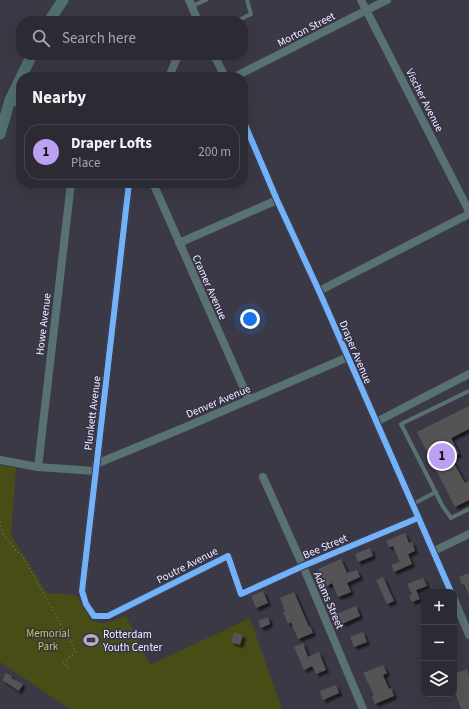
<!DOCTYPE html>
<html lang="en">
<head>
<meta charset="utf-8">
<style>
  :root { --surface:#2c2b34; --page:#383740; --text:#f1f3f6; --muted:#a6a7ac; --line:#48474f; --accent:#bca0f2 }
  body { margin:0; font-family:"Source Sans 3",sans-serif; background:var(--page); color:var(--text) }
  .controls { position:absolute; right:12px; bottom:12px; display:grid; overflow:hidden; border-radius:8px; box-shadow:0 4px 16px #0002 }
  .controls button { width:36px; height:36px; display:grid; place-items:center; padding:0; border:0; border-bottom:1px solid var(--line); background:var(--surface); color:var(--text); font:20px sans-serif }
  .you { position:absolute; left:250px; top:319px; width:14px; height:14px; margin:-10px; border:3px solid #fff; border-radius:50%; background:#1a73e8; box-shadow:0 0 0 6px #1a73e833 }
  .badge { display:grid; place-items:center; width:26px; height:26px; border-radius:50%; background:var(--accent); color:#111; font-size:13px; font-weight:700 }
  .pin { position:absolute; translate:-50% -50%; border:2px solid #fff; box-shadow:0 1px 4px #0006 }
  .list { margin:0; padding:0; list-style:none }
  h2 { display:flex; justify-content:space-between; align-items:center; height:52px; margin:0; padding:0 16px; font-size:17px }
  h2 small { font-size:13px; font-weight:400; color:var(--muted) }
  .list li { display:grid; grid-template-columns:26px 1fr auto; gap:12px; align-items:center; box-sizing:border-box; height:56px; margin:0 8px 8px; padding:0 8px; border:1px solid var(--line); border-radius:16px }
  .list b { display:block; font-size:15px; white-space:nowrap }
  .list p { margin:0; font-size:13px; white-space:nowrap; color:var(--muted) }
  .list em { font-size:13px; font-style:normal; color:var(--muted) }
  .icon { flex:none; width:22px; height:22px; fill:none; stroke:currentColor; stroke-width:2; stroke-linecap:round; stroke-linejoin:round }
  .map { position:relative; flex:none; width:469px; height:709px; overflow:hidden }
  .search { position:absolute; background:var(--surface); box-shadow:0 4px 16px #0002; left:16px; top:16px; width:232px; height:44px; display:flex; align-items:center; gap:10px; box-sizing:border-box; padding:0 14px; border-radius:16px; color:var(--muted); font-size:15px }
  .panel { position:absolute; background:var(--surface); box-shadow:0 4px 16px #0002; left:16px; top:72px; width:232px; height:116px; border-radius:16px }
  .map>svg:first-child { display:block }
</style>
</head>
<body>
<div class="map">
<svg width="469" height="709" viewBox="0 0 469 709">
  <defs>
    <filter id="shadow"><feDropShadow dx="3" dy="3" stdDeviation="1" flood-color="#0009"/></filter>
  </defs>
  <rect width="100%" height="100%" fill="#3a3945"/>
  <!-- green -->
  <path fill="#484c15" d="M 0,465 L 16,468 L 11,535 L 47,593 L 76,595 L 91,620 L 102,624 L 126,616 L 150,665 L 250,618 L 282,709 L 70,709 L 0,662 Z"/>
  <!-- building -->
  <path fill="#575356" filter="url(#shadow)" d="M 469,406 L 469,429 L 451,438 L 459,454 L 451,458 L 465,483 L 469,481 L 469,500 L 455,507 L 417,432 Z
    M 405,533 L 409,543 L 412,542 L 415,551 L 408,554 L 412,564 L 394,572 L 391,565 L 400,562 L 393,546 L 389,547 L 386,541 Z
    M 370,548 L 373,556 L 358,562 L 355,554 Z
    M 341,559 L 347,573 L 357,570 L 360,577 L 347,583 L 351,592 L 338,597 L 332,583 L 327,586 L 318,569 Z
    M 469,573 L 469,596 L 464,584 L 462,585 L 459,577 Z
    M 383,577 L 394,601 L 387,604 L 376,580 Z
    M 423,578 L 427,586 L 416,590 L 420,599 L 412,602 L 409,596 L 412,594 L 407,584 Z
    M 263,591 L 268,603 L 256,608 L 251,596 Z
    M 294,592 L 309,627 L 310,626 L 313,633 L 298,639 L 291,622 L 288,624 L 283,612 L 285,611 L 280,598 Z
    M 356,606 L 360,616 L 342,624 L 337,614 Z
    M 268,617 L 270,624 L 261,628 L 258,621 Z
    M 234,632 L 243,635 L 240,645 L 231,642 Z
    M 363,632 L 367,642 L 354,647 L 350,637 Z
    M 303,643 L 308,657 L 319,652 L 326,670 L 316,674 L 312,666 L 304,670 L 294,647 Z
    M 383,665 L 387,673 L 383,675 L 389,689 L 391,688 L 394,696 L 375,704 L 372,696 L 374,695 L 363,673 Z
    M 467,669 L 469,675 L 469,709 L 461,709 L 454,689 L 457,687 L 454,679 L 454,674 Z
    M 6,673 L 12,676 L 11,678 L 23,684 L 19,691 L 2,680 Z
    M 336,685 L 339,693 L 323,700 L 320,691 Z"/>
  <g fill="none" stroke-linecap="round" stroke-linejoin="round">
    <!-- path -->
    <path stroke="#647476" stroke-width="1.5" stroke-dasharray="1 3" stroke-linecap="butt" d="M 0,522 L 2,532 L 17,552 L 22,555 L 76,652 L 63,663 L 70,670"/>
    <!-- lane -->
    <path stroke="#597172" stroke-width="4" d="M 192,6 L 206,0
      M 237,21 L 251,14 L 247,0
      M 469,391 L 401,424 L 442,505 L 451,518 L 469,509
      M 413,504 L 436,492"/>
    <!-- street -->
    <path stroke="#597172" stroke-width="8" d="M 189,0 L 198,21
      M 361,0 L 469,211
      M 214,55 L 225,77
      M 169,77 L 178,55
      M 234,77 L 387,0
      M 10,100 L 21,104
      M 243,120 L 277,200 L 319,291 L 451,592
      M 129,183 L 82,591 L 86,604 L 94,616 L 108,616 L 228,556 L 241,594 L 303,566 L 418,518
      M 153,183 L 249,400
      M 179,243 L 277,200
      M 319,291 L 469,214
      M 376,422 L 469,374
      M 0,460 L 38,467 L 95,471
      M 96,464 L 188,426 L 348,357
      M 38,467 L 71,183
      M 263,477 L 303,566 L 363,709
      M 434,551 L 469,534
      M 454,599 L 469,635"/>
    <!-- secondary -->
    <path stroke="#506f6d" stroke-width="11" d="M 49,21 L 63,0
      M 21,77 L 32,55
      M 0,134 L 10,100 L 21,77"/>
    <!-- cycleway casing -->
    <g stroke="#36334b" stroke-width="8">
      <path id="cycleway" d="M 243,120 L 277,200 L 319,291 L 451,592
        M 129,183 L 82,591 L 86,604 L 94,616 L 108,616 L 228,556 L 241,594 L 303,566 L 418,518"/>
    </g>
    <!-- cycleway -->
    <use href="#cycleway" stroke="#73b2f8" stroke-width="6"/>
  </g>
  <!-- icons -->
  <defs>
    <g id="stadium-bare" transform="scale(1.2)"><path d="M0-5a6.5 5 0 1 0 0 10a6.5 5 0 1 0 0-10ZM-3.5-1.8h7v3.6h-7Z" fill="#b2b1bd" stroke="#36334b" stroke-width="2.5" paint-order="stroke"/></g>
  </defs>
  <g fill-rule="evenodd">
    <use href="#stadium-bare" x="91" y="640"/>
  </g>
  <g text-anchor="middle" stroke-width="3" stroke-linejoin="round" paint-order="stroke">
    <!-- street labels -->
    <g font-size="11" fill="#f2f1fd" stroke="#36334b">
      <text transform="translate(306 29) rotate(-27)" y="4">Morton Street</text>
      <text transform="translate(425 100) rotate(63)" y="4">Vischer Avenue</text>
      <text transform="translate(210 287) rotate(66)" y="4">Cramer Avenue</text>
      <text transform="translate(43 324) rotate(-83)" y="4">Howe Avenue</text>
      <text transform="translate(356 352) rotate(67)" y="4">Draper Avenue</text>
      <text transform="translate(218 401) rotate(-23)" y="4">Denver Avenue</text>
      <text transform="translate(92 413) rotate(-83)" y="4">Plunkett Avenue</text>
      <text transform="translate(325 546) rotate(-23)" y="4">Bee Street</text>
      <text transform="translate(187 565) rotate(-27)" y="4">Poutre Avenue</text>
      <text transform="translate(329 600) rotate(67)" y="4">Adams Street</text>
    </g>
    <!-- park labels -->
    <g font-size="11" fill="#c0ca3d" stroke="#36334b">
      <text x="48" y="637">Memorial<tspan x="48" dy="13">Park</tspan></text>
    </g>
    <!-- poi labels -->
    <g font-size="11" fill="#f2f1fd" stroke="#36334b" text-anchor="start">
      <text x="103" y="638">Rotterdam<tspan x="103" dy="13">Youth Center</tspan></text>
    </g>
  </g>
</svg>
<div class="controls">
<button>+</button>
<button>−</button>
<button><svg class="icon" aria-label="layers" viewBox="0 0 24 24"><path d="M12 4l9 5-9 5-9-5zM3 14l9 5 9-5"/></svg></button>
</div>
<div class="you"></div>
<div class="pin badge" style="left:442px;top:456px">1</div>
<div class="search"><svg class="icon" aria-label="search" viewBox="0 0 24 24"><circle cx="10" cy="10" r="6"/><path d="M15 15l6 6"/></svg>Search here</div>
<section class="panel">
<h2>Nearby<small></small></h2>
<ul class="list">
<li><span class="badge">1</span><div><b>Draper Lofts</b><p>Place</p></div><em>200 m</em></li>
</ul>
</section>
</div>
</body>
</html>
